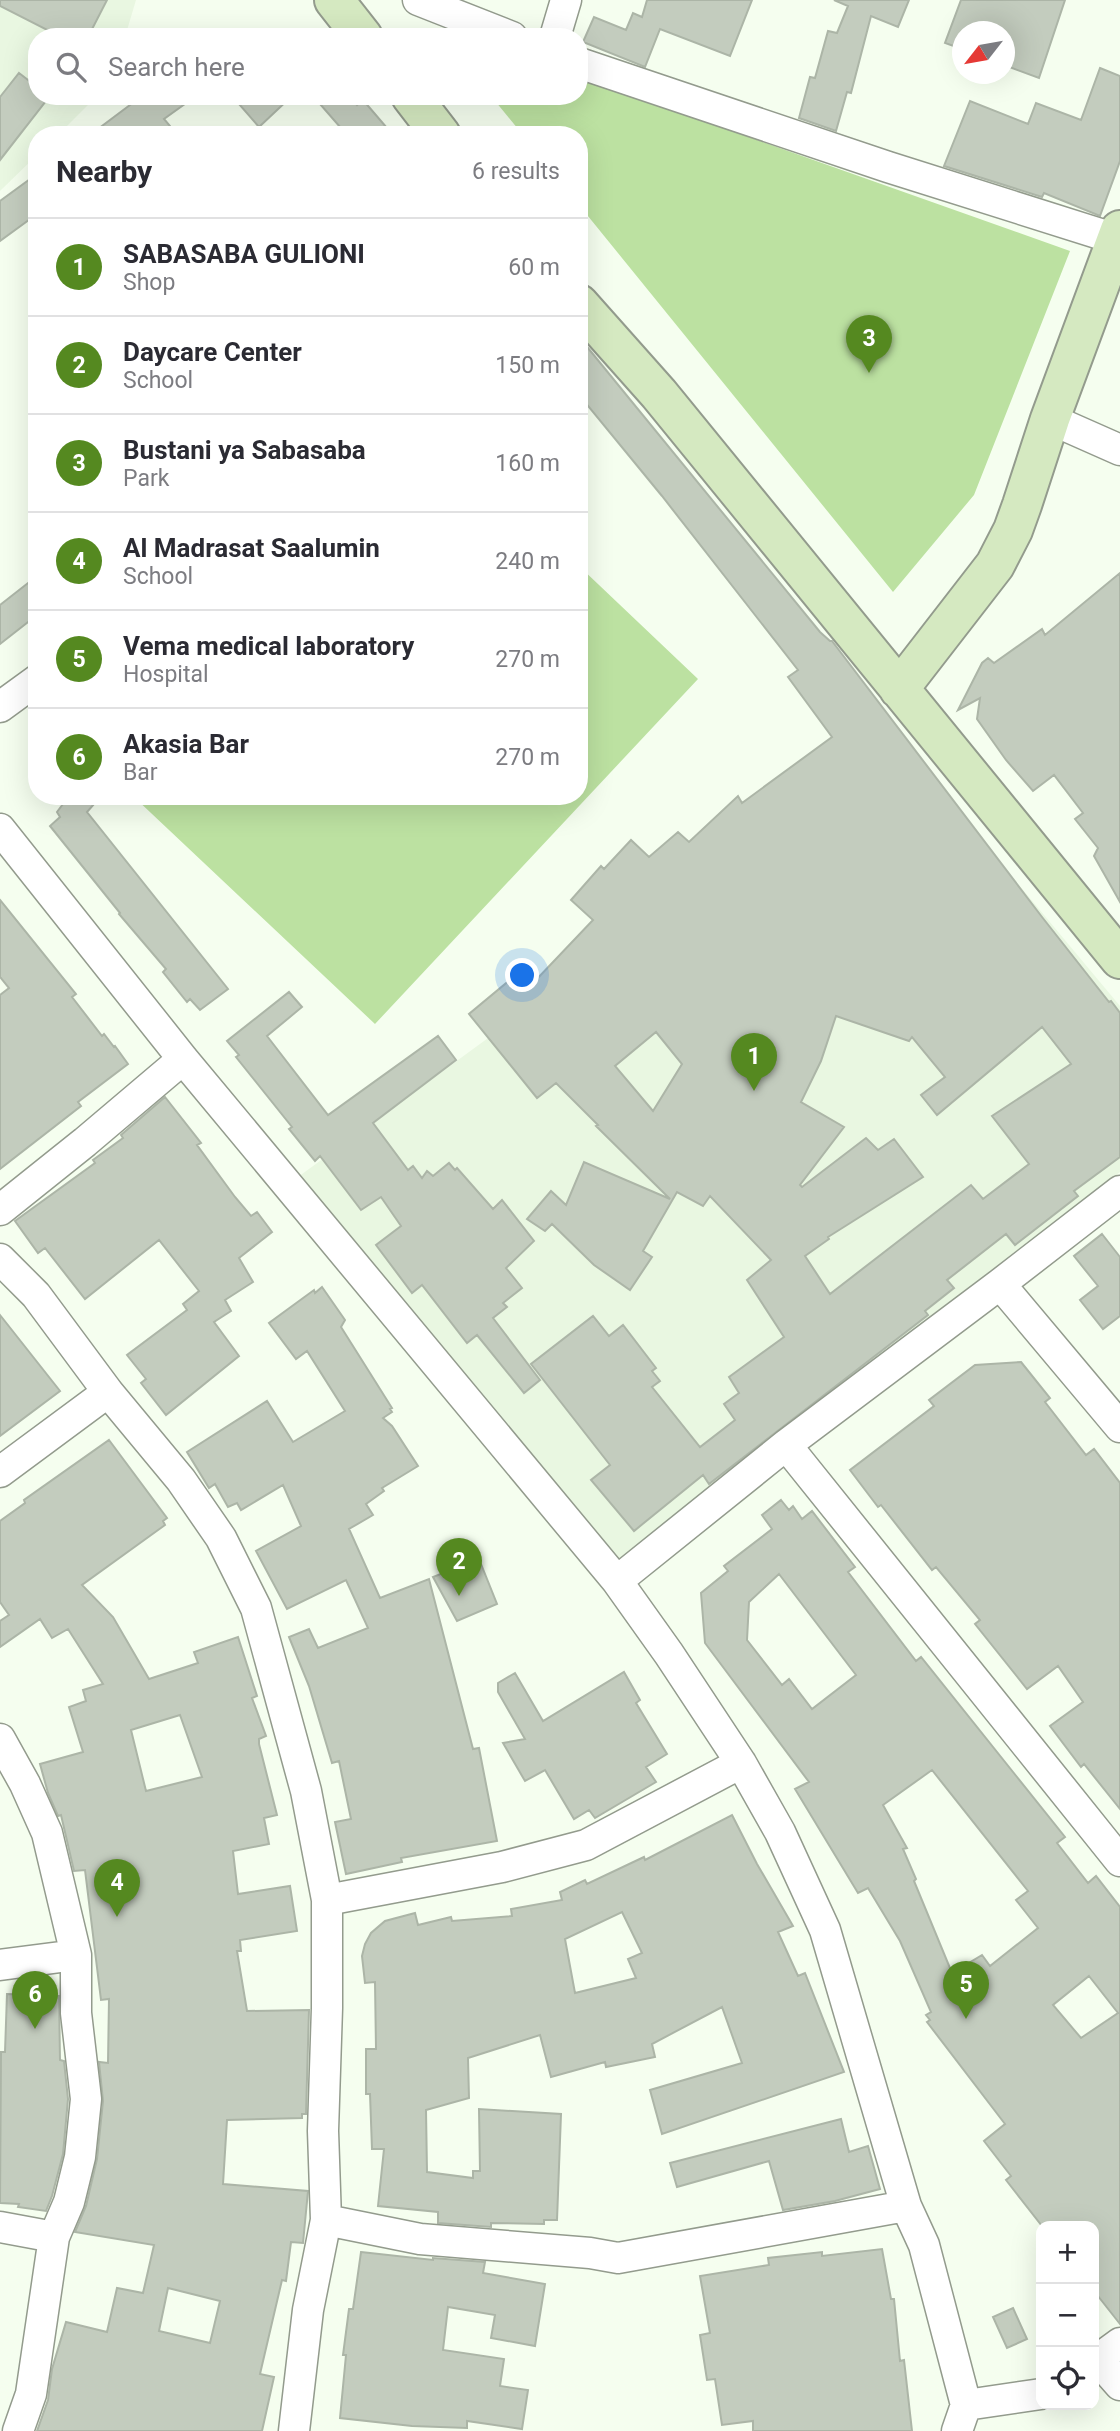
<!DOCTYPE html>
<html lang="en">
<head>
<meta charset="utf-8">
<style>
  :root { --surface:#fff; --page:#f7f7f7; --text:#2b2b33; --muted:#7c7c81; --line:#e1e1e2; --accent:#558920 }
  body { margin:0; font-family:Roboto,sans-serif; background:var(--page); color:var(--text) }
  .controls { position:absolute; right:21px; bottom:21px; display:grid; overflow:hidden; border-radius:14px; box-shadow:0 7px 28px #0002 }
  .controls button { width:63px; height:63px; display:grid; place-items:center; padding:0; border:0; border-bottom:2px solid var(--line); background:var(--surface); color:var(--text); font:35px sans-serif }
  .compass { position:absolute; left:952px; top:21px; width:63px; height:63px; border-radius:50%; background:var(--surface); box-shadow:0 7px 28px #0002; rotate:239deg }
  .you { position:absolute; left:523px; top:976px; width:24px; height:24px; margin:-18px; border:5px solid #fff; border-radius:50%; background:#1a73e8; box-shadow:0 0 0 10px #1a73e833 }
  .badge { display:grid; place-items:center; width:46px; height:46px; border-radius:50%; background:var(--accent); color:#fff; font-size:23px; font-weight:700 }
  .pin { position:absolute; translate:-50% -58px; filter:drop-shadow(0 2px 4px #0008) }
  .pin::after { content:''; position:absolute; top:37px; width:24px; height:21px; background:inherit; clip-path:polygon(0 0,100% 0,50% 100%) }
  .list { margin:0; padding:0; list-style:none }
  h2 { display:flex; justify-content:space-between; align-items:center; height:91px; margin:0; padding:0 28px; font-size:30px }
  h2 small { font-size:23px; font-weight:400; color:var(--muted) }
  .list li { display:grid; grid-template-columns:46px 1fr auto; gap:21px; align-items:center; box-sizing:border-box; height:98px; padding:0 28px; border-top:2px solid var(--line) }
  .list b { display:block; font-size:26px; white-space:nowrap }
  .list p { margin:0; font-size:23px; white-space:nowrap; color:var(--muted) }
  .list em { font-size:23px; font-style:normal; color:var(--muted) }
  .icon { flex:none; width:38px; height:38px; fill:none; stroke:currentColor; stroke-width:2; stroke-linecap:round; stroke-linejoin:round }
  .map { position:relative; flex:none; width:1120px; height:2431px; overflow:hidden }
  .search { position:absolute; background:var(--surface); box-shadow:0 7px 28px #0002; left:28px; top:28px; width:560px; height:77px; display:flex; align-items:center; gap:18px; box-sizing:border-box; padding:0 24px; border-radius:28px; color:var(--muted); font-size:26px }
  .panel { position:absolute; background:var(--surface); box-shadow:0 7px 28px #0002; left:28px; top:126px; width:560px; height:679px; border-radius:28px }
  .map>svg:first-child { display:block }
</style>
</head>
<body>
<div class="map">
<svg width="1120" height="2431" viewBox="0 0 1120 2431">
  <rect width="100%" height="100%" fill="#f5feef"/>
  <!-- built -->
  <path fill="#e9f7e1" d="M 0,0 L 136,0 L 125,37 L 37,37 L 37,96 L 97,96 L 58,135 L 37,135 L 37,155 L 0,191 Z
    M 897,739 L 1120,1006 L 1120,1172 L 618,1564 L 298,1177 Z"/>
  <!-- green -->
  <path fill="#bce1a1" d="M 579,77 L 1070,251 L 974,495 L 893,592 L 579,205 L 579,135 L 523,135 L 491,96 L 579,96 Z
    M 579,566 L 698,679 L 375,1024 L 134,797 L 579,796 Z"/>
  <!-- building -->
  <path fill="#c3ccbe" stroke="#acb5a7" stroke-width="2" fill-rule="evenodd" d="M 0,0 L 107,0 L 88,37 L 61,37 L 0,6 Z
    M 647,0 L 752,0 L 730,56 L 660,29 L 645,67 L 583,42 L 594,17 L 626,30 L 633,13 L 642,17 Z
    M 834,0 L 909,0 L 898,27 L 871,16 L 851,93 L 847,92 L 836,131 L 799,118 L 810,77 L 815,78 L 828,31 L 837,33 L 848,6 Z
    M 961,0 L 1065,0 L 1039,78 L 1004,65 L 1004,32 L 962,32 L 962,49 L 945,43 Z
    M 1100,68 L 1120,76 L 1120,161 L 1100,216 L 1044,193 L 1042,197 L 944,166 L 970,101 L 1028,124 L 1036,103 L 1081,120 Z
    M 19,73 L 37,87 L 37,96 L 49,97 L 0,160 L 0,97 Z
    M 142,96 L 196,96 L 164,119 L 170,126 L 158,135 L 90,135 Z
    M 232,96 L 292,96 L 259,127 Z
    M 313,96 L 349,96 L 357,105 L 363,100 L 393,135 L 347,135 Z
    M 37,174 L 37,214 L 0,241 L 0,201 Z
    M 579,337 L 820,632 L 830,641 L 832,641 L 1042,917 L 1109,1002 L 1111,1001 L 1120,1013 L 1120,1157 L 1074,1191 L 1078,1196 L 1015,1245 L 1006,1234 L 947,1280 L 954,1288 L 925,1311 L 928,1315 L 709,1484 L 703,1475 L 634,1531 L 591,1480 L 610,1465 L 531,1364 L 593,1316 L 609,1336 L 623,1325 L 656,1368 L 652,1371 L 660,1381 L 652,1387 L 700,1447 L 735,1420 L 724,1404 L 739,1393 L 729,1377 L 784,1337 L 747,1280 L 771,1260 L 710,1196 L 703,1206 L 677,1192 L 643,1251 L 652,1257 L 630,1290 L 594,1265 L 552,1224 L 545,1231 L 527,1219 L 551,1191 L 566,1205 L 584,1162 L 670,1199 L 596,1126 L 598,1125 L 556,1083 L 537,1098 L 469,1014 L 523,969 L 535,981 L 593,920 L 571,900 L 601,866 L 604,869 L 631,840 L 649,857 L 678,832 L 689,842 L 738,796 L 742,803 L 832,737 L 788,677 L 798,670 L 662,496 L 579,395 ZM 836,1016 L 909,1041 L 912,1037 L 945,1077 L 921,1095 L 937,1115 L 1042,1027 L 1071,1064 L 992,1116 L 1029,1164 L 983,1199 L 971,1185 L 830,1294 L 805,1256 L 829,1239 L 828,1237 L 923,1177 L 894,1139 L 878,1150 L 866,1138 L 802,1187 L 800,1185 L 844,1127 L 801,1102 L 821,1061 ZM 656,1032 L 682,1064 L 653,1111 L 615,1066 Z
    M 1120,573 L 1120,902 L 1094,856 L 1098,848 L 1075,819 L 1083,813 L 1054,775 L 1033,791 L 1006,760 L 977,719 L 980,698 L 958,710 L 982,663 L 988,658 L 994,663 L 1042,629 L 1045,635 Z
    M 37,576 L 37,615 L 0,644 L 0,605 Z
    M 69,796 L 101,796 L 87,812 L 228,989 L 200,1010 L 190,999 L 187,1002 L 163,972 L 166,969 L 119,914 L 120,913 L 50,826 L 60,817 L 57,812 Z
    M 0,900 L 76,994 L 72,997 L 102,1036 L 104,1034 L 114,1047 L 115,1046 L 128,1064 L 78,1102 L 81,1106 L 0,1169 L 0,995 L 9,988 L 0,977 Z
    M 289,992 L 302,1007 L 267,1036 L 328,1115 L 438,1036 L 456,1060 L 373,1123 L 408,1170 L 413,1166 L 422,1178 L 427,1171 L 433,1176 L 449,1163 L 455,1170 L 457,1168 L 493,1209 L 502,1200 L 534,1241 L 506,1268 L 522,1288 L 503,1303 L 507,1307 L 493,1318 L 540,1380 L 524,1393 L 477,1335 L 467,1343 L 422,1285 L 412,1293 L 376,1245 L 401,1226 L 381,1197 L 361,1210 L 320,1156 L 315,1161 L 289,1129 L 292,1127 L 236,1057 L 239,1055 L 227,1041 Z
    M 165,1097 L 201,1143 L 197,1145 L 235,1197 L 251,1216 L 257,1212 L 272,1232 L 239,1258 L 253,1282 L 225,1300 L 231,1311 L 214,1322 L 239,1356 L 166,1415 L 141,1383 L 146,1379 L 127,1355 L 187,1310 L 183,1304 L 199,1291 L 159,1240 L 85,1299 L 45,1248 L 38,1253 L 15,1221 L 95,1163 L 93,1160 L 123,1138 L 121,1135 Z
    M 1102,1234 L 1120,1257 L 1120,1316 L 1103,1329 L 1080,1300 L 1098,1286 L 1074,1256 Z
    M 322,1287 L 345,1320 L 341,1327 L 392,1408 L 390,1409 L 392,1412 L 383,1418 L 392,1426 L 418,1466 L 382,1488 L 384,1491 L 366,1504 L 373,1515 L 349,1529 L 380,1598 L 429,1579 L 473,1749 L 479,1748 L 497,1841 L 401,1858 L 402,1862 L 346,1874 L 335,1822 L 351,1819 L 339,1761 L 332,1763 L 309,1686 L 289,1637 L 309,1629 L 318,1648 L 368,1628 L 346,1580 L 287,1609 L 256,1551 L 301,1526 L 283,1485 L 241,1510 L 237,1503 L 228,1507 L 215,1484 L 209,1488 L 187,1452 L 267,1401 L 293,1442 L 345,1411 L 307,1351 L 296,1359 L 269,1323 L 314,1290 L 315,1293 Z
    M 0,1315 L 60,1391 L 0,1436 Z
    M 1021,1362 L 1050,1398 L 1045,1402 L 1086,1455 L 1094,1449 L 1120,1483 L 1120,1809 L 1084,1764 L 1081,1767 L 1050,1726 L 1083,1702 L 1058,1666 L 1027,1689 L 975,1624 L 980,1620 L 936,1567 L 932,1570 L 881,1505 L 878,1507 L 850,1470 L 934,1406 L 929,1400 L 975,1365 Z
    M 109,1440 L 167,1518 L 163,1521 L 165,1525 L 82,1585 L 113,1617 L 149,1679 L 198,1663 L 194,1652 L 238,1637 L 257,1696 L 252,1698 L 266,1736 L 259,1739 L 259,1744 L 277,1815 L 264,1818 L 269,1844 L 233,1851 L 238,1894 L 290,1886 L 297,1931 L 240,1940 L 241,1951 L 237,1951 L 247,2011 L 309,2010 L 306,2114 L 302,2114 L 302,2118 L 227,2120 L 223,2184 L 308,2191 L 303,2243 L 291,2242 L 286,2281 L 282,2280 L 260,2374 L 274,2377 L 262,2431 L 37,2431 L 48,2400 L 52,2369 L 66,2322 L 107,2332 L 117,2288 L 143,2293 L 154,2245 L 75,2232 L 86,2206 L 97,2159 L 103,2101 L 99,2062 L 108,2063 L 109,1999 L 101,2000 L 85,1870 L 74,1871 L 61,1815 L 58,1816 L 48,1793 L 40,1764 L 83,1752 L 69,1707 L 86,1701 L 83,1690 L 103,1684 L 68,1629 L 52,1638 L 40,1619 L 0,1647 L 0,1621 L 9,1615 L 0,1602 L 0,1521 L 25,1503 L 24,1500 ZM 180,1715 L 202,1777 L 146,1791 L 131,1730 ZM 168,2288 L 220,2301 L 210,2343 L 159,2331 Z
    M 781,1500 L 789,1510 L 793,1506 L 802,1519 L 812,1511 L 855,1567 L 848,1572 L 916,1661 L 921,1657 L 1065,1837 L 1057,1843 L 1088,1883 L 1096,1876 L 1120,1907 L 1120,2324 L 1094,2291 L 1094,2226 L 1042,2226 L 1006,2180 L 1011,2176 L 984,2141 L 1005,2124 L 927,2022 L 930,2020 L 926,2015 L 931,2012 L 900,1941 L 868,1888 L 858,1893 L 795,1789 L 809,1782 L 705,1643 L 701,1593 L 728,1571 L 724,1566 L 772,1529 L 762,1515 ZM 779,1574 L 856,1675 L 812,1709 L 789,1679 L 782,1685 L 747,1640 L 749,1602 ZM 932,1770 L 1028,1891 L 1016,1900 L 1038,1928 L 990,1966 L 982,1955 L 952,1973 L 914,1881 L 916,1879 L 903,1849 L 907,1848 L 883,1805 ZM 1089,1976 L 1118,2013 L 1081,2038 L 1053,2005 Z
    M 479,1559 L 497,1604 L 457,1621 L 433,1577 Z
    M 624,1672 L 640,1700 L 636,1703 L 667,1754 L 646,1767 L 656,1782 L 595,1818 L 589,1810 L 574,1819 L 545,1770 L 525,1781 L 503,1743 L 525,1739 L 498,1692 L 498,1683 L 515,1673 L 543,1721 Z
    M 732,1815 L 757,1864 L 793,1926 L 778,1932 L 798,1976 L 805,1973 L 844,2072 L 662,2134 L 650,2090 L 742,2063 L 722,2007 L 652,2044 L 655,2057 L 606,2067 L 605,2062 L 551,2077 L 540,2035 L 468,2058 L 469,2098 L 426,2110 L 427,2172 L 473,2178 L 473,2171 L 480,2171 L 479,2109 L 561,2114 L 557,2220 L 544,2220 L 544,2224 L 491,2223 L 491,2227 L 438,2223 L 438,2212 L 378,2206 L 384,2149 L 372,2149 L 370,2094 L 366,2094 L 366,2049 L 376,2049 L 375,1982 L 365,1983 L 362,1956 L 365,1944 L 371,1933 L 385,1921 L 415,1913 L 418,1925 L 451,1917 L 452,1921 L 512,1916 L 511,1909 L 562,1900 L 560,1892 L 585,1880 L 587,1884 L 644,1857 L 645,1860 ZM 622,1912 L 642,1953 L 628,1959 L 636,1978 L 575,1993 L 565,1939 Z
    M 7,1994 L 59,1996 L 60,2060 L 64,2061 L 68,2099 L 63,2154 L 52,2196 L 46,2211 L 18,2207 L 19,2204 L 0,2203 L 1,2052 L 5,2052 Z
    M 841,2119 L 849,2152 L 868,2146 L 880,2189 L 835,2201 L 783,2210 L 769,2161 L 677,2187 L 670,2163 Z
    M 882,2249 L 891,2299 L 894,2299 L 900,2361 L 904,2360 L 912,2431 L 753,2431 L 753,2421 L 722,2425 L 715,2379 L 707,2380 L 700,2335 L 710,2333 L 700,2276 L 769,2265 L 768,2258 L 822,2252 L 822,2256 Z
    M 361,2252 L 433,2260 L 433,2258 L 485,2262 L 483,2273 L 545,2284 L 535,2346 L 491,2338 L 495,2315 L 448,2307 L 443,2350 L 504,2359 L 500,2386 L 528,2390 L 522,2429 L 467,2421 L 467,2428 L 412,2426 L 340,2418 L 346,2355 L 343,2355 L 349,2309 L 353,2309 Z
    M 1013,2308 L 1027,2339 L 1007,2348 L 993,2317 Z"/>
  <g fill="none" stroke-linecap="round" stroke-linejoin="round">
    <!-- street casing -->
    <g stroke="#939b8d" stroke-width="33">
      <path id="street" d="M 418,0 L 512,37
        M 555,37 L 566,0
        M 579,63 L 888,167 L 1116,239
        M 1050,419 L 1120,450
        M 0,707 L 37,680
        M 0,829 L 183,1059 L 617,1581 L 669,1654 L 741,1763 L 780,1832 L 825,1930 L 906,2206 L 924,2245 L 966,2405
        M 0,1210 L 85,1142 L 183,1059
        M 0,1259 L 36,1295 L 108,1392 L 181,1480 L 221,1538 L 256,1608 L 306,1791 L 327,1900 L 327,2008 L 323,2131 L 326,2220 L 308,2310 L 294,2431
        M 1000,1284 L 1120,1427
        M 786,1445 L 1120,1861
        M 0,1472 L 108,1392
        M 617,1581 L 786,1445 L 1000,1284 L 1120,1191
        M 0,1739 L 25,1784 L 47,1833 L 76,1955 L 76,2013 L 86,2099 L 80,2157 L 69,2202 L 54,2237 L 0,2227
        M 327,1900 L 502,1867 L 586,1845 L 741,1763
        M 0,1965 L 76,1955
        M 326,2220 L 420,2239 L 590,2253 L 618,2258 L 906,2206
        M 1098,2360 L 1120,2385
        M 1094,2362 L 1120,2343
        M 18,2431 L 31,2394 L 54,2237
        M 957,2431 L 966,2405 L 1041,2394"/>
    </g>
    <!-- secondary casing -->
    <g stroke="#939b8d" stroke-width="42">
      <path id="secondary" d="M 334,0 L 363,37
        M 411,96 L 441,135
        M 579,304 L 659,394 L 1120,959
        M 899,689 L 995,565 L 1013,530 L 1022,505 L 1050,419 L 1120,230"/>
    </g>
    <!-- street -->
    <use href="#street" stroke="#fff" stroke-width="30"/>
    <!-- secondary -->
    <use href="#secondary" stroke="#d5e9c1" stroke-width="38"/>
  </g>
</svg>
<div class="controls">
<button>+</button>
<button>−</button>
<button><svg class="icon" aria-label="locate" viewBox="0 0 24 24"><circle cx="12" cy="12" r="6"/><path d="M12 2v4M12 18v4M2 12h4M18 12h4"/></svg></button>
</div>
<svg class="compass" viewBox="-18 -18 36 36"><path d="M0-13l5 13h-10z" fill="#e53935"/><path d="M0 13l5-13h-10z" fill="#7c7c81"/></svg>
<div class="you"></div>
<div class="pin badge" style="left:754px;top:1091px">1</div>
<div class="pin badge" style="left:459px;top:1596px">2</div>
<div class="pin badge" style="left:869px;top:373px">3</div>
<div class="pin badge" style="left:117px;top:1917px">4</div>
<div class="pin badge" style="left:966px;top:2019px">5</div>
<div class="pin badge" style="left:35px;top:2029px">6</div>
<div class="search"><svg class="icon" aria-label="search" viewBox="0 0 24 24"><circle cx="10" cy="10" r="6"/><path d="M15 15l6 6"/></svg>Search here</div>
<section class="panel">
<h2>Nearby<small>6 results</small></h2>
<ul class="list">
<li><span class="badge">1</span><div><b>SABASABA GULIONI</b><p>Shop</p></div><em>60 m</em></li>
<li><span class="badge">2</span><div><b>Daycare Center</b><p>School</p></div><em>150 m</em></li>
<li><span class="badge">3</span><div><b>Bustani ya Sabasaba</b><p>Park</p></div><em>160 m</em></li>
<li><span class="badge">4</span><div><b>Al Madrasat Saalumin</b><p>School</p></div><em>240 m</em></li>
<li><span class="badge">5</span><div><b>Vema medical laboratory</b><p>Hospital</p></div><em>270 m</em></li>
<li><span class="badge">6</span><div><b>Akasia Bar</b><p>Bar</p></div><em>270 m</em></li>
</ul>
</section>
</div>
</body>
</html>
